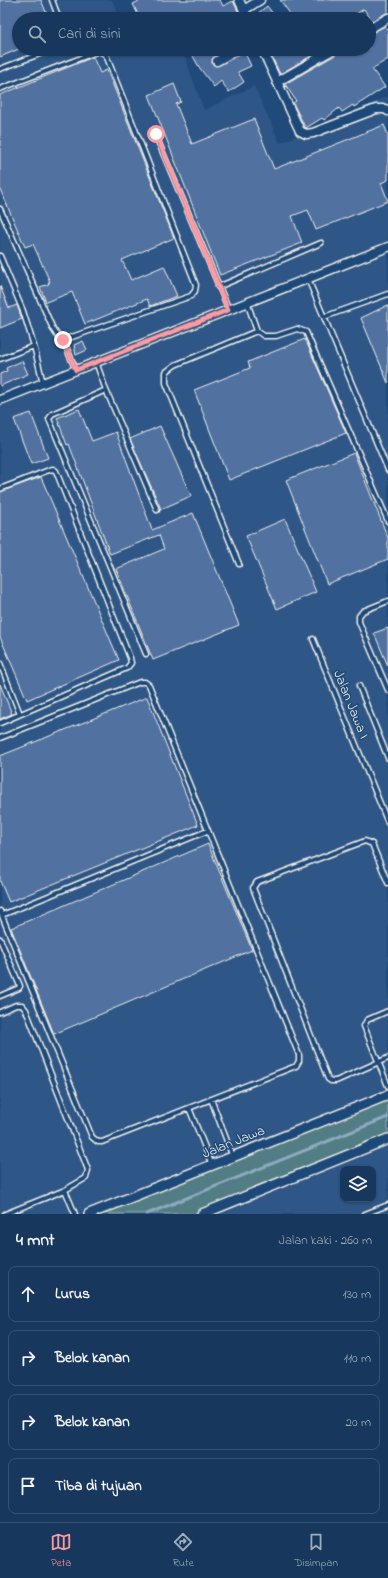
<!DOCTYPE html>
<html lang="id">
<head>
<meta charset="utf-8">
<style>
  :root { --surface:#17385c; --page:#203f62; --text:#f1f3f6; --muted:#9eacbb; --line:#365272; --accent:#ff9aa2 }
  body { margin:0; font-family:"Indie Flower",sans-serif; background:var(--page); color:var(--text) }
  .controls { position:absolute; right:12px; bottom:12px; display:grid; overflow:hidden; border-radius:8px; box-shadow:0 1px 3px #0004 }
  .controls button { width:36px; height:36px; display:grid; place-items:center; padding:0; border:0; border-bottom:1px solid var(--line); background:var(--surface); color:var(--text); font:20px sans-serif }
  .stop { position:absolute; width:12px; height:12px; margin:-9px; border:3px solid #ff9aa2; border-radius:50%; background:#fff }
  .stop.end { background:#ff9aa2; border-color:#fff; box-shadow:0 1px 4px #0008 }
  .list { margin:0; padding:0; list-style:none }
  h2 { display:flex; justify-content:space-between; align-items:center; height:52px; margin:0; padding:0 16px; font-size:17px }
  h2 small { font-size:13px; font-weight:400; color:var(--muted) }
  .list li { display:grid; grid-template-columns:26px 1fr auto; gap:12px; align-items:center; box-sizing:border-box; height:56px; margin:0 8px 8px; padding:0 8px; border:1px solid var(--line); border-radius:8px }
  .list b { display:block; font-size:15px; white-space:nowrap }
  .list em { font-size:13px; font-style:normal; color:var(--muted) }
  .icon { flex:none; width:22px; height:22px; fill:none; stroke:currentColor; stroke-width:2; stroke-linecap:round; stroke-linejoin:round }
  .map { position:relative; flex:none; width:388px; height:1214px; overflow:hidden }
  .search { position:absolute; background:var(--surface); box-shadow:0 1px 3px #0004; left:12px; right:12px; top:12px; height:44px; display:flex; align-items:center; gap:10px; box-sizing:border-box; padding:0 14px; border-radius:22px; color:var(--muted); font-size:15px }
  .sheet { height:308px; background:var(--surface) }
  nav { display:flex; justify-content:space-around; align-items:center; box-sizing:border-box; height:56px; border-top:1px solid var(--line); background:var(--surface); font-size:11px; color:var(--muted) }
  nav a { display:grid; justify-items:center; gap:2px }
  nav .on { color:var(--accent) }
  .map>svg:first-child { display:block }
</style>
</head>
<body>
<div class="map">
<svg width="388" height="1214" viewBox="0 0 388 1214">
  <rect width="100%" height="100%" fill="#1f4a7a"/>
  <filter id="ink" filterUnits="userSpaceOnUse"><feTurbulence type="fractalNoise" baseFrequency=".025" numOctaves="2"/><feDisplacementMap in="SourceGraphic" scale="8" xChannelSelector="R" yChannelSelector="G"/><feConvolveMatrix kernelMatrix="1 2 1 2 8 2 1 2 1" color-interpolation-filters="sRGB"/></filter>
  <g filter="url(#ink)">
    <!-- built -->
    <path fill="#2e5686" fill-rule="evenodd" d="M 0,0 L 112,0 L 121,19 L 19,19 L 19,49 L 134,49 L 135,51 L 141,49 L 182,49 L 204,110 L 254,86 L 280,143 L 388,96 L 388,1214 L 0,1214 ZM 343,1169 L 373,1169 L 373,1199 L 343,1199 Z"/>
    <!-- green -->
    <path fill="#527d85" stroke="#a3b7b6" d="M 388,1095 L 388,1139 L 201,1214 L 89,1214 Z"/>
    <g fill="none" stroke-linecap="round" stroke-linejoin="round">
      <!-- stream -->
      <path stroke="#8cabbf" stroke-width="3" d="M 147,1214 L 388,1117"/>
    </g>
    <!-- building -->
    <path fill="#5171a1" stroke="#f4f1e8" d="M 0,0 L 41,0 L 49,19 L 19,19 L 19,49 L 0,57 Z
      M 141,0 L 220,0 L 223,6 L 233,1 L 242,19 L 140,19 L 133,4 Z
      M 280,0 L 388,0 L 388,12 L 372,21 L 364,9 L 348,19 L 294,19 Z
      M 267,6 L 277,19 L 253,19 L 253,17 Z
      M 385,26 L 388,31 L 388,59 L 372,69 L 385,87 L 354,107 L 353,105 L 342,112 L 339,108 L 324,120 L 322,118 L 306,128 L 305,127 L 293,103 L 296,101 L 285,84 L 337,54 L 339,49 L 369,49 L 369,34 Z
      M 189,49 L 228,49 L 213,58 L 212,63 L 216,66 L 244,51 L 251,66 L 238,72 L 244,82 L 229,92 L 221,81 L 214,87 L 199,67 Z
      M 275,49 L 300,49 L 302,51 L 304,49 L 323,49 L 280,74 L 270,53 Z
      M 93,57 L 100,73 L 107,70 L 174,238 L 122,260 L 131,280 L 164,266 L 177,296 L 150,306 L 147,299 L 85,324 L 72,292 L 46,302 L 40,287 L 49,284 L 48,282 L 50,282 L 33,244 L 25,247 L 0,189 L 0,95 Z
      M 174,84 L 181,102 L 176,104 L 192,144 L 254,119 L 274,169 L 384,125 L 388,135 L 388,180 L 381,183 L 388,201 L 316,230 L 308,210 L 292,216 L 302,243 L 220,275 L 149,95 Z
      M 0,286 L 9,308 L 17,305 L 22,319 L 0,328 Z
      M 388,305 L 388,383 L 361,318 Z
      M 305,339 L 346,433 L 229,480 L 194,390 L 250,368 L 248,362 Z
      M 83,341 L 87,350 L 76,355 L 74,345 Z
      M 22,361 L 28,374 L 0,386 L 0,374 L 7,371 L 6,368 Z
      M 79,409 L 92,441 L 116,432 L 152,530 L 193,513 L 239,625 L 153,660 L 116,569 L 164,549 L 159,535 L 110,554 L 69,444 L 67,445 L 57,418 Z
      M 31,413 L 48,458 L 31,464 L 14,419 Z
      M 160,426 L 191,496 L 161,509 L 130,439 Z
      M 354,453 L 388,538 L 388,559 L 327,584 L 286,480 Z
      M 41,477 L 119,660 L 27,700 L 0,637 L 0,492 Z
      M 285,519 L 316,592 L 277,609 L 246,536 Z
      M 388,628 L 388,666 L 374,633 Z
      M 0,684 L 12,714 L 0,719 Z
      M 147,697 L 198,825 L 9,902 L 0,881 L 0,756 Z
      M 208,844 L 252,950 L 54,1034 L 11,928 Z"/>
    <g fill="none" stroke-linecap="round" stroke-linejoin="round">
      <!-- service casing -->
      <g stroke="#f4f1e8" stroke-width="7">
        <path id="service" d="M 52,0 L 59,19
          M 0,69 L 53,49
          M 0,89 L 99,51 L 106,55 L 196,285 L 195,291 L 191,296 L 63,340
          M 155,134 L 229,310
          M 0,209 L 53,329 L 57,335 L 63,340 L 76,370
          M 0,256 L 23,311 L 34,346 L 43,383
          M 308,279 L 388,470
          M 218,287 L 321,243
          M 324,317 L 388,294
          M 257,331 L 264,336 L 276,336 L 297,329 L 306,332 L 388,521
          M 0,359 L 34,346
          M 96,362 L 106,390 L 157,510
          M 106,390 L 52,414 L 49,419 L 146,654
          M 0,489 L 49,470 L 53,469 L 56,471 L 130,658 L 131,663 L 127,668 L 0,723
          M 239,564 L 166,383 L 166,372 L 175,365 L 257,331 L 247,302
          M 388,601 L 363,611 L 359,616 L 359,622 L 388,690
          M 313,639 L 388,823
          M 0,663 L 20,714
          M 359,686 L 388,758
          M 0,738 L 140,682 L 145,682 L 149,685 L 299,1055 L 299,1061 L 296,1066 L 102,1142 L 98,1142 L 92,1137 L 0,911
          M 388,883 L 372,844 L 365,841 L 257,882 L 253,888 L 328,1079 L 331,1081 L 336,1081 L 388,1058
          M 2,915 L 207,831
          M 0,939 L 20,986 L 19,988 L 0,996
          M 388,1011 L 367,1020 L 364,1026 L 388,1086
          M 0,1012 L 16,1005 L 22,1005 L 26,1010 L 88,1170 L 86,1178 L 65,1190 L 5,1214
          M 211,1099 L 233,1157
          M 189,1108 L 212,1165
          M 65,1190 L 75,1214
          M 365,1214 L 388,1205"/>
      </g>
      <!-- minor casing -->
      <g stroke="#f4f1e8" stroke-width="11">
        <path id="minor" d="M 239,0 L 248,19
          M 244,10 L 260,0
          M 369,29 L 388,18
          M 262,49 L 300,131 L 306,134 L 313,133 L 376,109 L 385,109 L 388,111
          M 217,61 L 239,49
          M 277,82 L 334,49
          M 0,400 L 388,247"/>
      </g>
      <!-- tertiary casing -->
      <g stroke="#f4f1e8" stroke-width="12">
        <path id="tertiary" d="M 89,1214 L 388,1095
          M 202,1214 L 388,1139"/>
      </g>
      <!-- service -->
      <use href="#service" stroke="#1f4a7a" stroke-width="4"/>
      <!-- minor -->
      <use href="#minor" stroke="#1f4a7a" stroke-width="8"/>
      <!-- tertiary -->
      <use href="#tertiary" stroke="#1f4a7a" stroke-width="9"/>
    </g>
  </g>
  <g fill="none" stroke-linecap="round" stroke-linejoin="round" filter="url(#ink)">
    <!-- route -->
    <path stroke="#ff9aa2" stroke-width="5" d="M 63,340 L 76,370 L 228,310 L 156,134"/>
  </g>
  <g text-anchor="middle" stroke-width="3" stroke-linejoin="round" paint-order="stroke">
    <!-- street labels -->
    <g font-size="14" fill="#f4f1e8" stroke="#1f4a7a">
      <text transform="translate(352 704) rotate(68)" y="5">Jalan Jawa I</text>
      <text transform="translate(233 1141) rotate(-22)" y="5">Jalan Jawa</text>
    </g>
  </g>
</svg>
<div class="controls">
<button><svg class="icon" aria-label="layers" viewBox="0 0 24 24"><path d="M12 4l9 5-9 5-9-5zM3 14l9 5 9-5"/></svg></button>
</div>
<div class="stop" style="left:156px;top:134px"></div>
<div class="stop end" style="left:63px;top:340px"></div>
<div class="search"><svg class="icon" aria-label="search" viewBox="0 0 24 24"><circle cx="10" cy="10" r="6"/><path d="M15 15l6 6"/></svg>Cari di sini</div>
</div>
<section class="sheet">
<h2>4 mnt<small>Jalan kaki · 260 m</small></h2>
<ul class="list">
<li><svg class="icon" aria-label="ahead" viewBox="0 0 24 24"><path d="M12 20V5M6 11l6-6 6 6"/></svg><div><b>Lurus</b></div><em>130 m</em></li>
<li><svg class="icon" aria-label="right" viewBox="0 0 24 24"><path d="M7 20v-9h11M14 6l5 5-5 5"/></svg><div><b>Belok kanan</b></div><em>110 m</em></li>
<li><svg class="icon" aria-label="right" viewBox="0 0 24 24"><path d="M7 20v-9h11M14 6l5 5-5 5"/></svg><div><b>Belok kanan</b></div><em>20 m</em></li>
<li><svg class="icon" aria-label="arrive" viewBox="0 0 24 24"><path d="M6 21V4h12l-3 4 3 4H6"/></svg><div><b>Tiba di tujuan</b></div></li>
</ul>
</section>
<nav>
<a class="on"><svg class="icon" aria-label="map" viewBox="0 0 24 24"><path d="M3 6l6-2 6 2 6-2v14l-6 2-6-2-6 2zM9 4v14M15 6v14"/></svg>Peta</a>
<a><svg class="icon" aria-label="directions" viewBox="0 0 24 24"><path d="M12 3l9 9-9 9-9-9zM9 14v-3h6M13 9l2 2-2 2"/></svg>Rute</a>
<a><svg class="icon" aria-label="saved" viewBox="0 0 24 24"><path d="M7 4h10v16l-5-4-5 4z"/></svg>Disimpan</a>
</nav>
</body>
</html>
